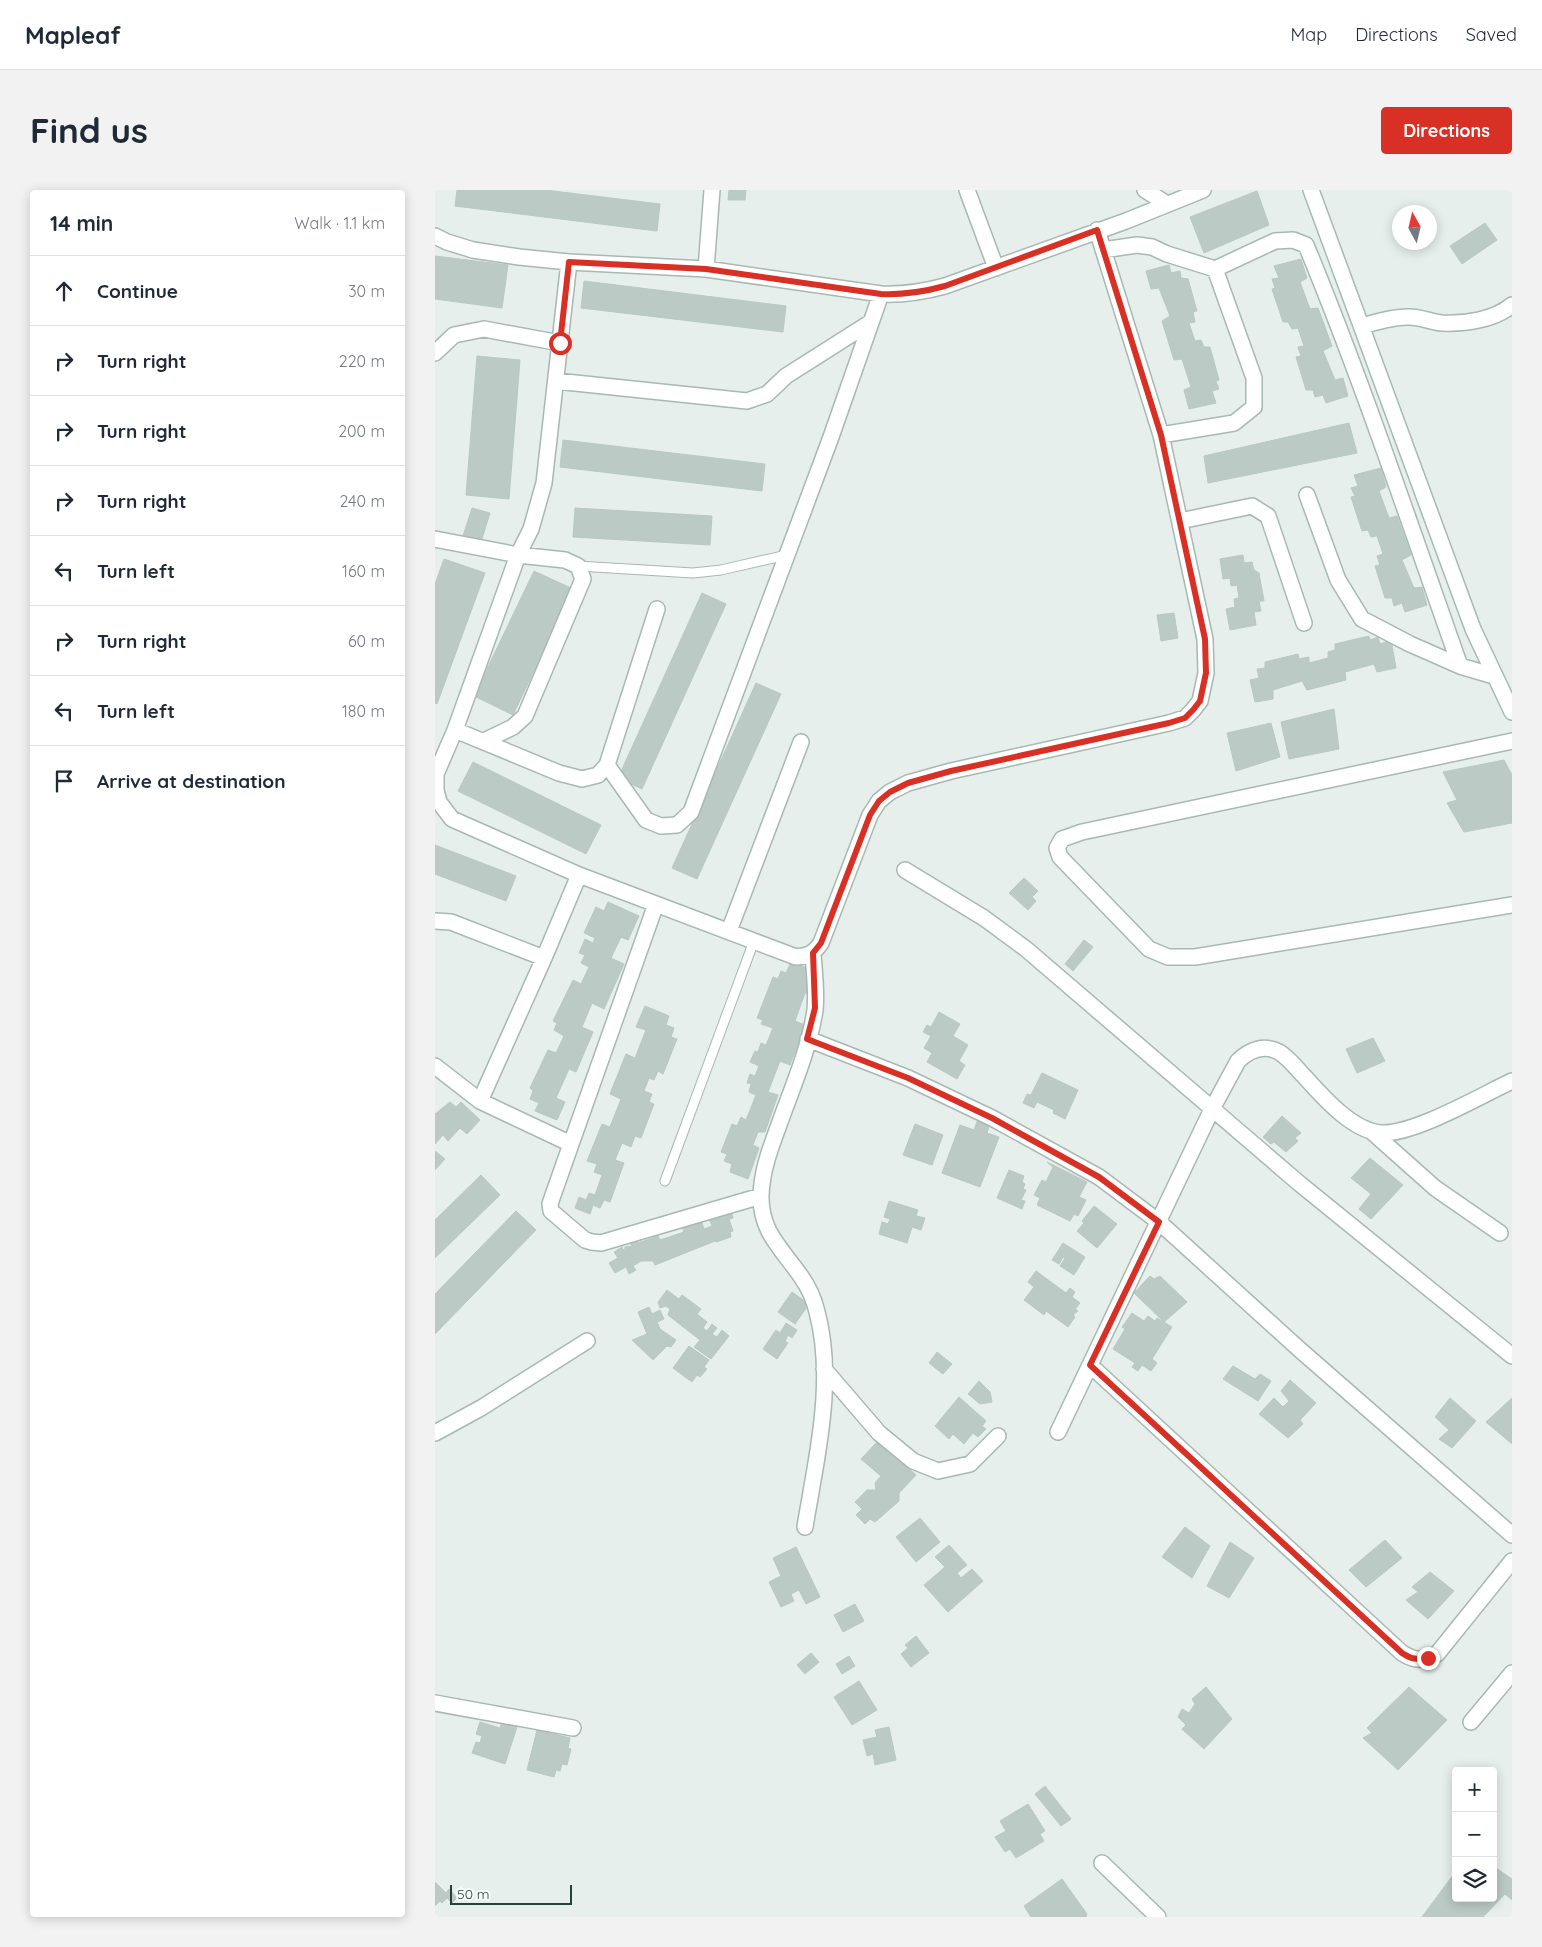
<!DOCTYPE html>
<html lang="en">
<head>
<meta charset="utf-8">
<style>
  :root { --surface:#fff; --page:#f2f2f3; --text:#1f2937; --muted:#747a83; --line:#e0e1e3; --accent:#d93025 }
  body { margin:0; font-family:Quicksand,sans-serif; background:var(--page); color:var(--text) }
  .controls { position:absolute; right:15px; bottom:15px; display:grid; overflow:hidden; border-radius:5px; box-shadow:0 2px 12px #0003 }
  .controls button { width:45px; height:45px; display:grid; place-items:center; padding:0; border:0; border-bottom:1px solid var(--line); background:var(--surface); color:var(--text); font:25px sans-serif }
  .compass { position:absolute; left:957px; top:15px; width:45px; height:45px; border-radius:50%; background:var(--surface); box-shadow:0 2px 12px #0003; rotate:352deg }
  .scale { position:absolute; left:15px; bottom:12px; width:122px; box-sizing:border-box; padding-left:5px; border:2px solid #24423a; border-top:0; font-size:14px; line-height:18px; white-space:nowrap; color:#24423a; -webkit-text-stroke:4px #f7fbf9; paint-order:stroke }
  .stop { position:absolute; width:15px; height:15px; margin:-11px; border:4px solid #d93025; border-radius:50%; background:#fff }
  .stop.end { background:#d93025; border-color:#fff; box-shadow:0 1px 5px #0008 }
  .list { margin:0; padding:0; list-style:none }
  h2 { display:flex; justify-content:space-between; align-items:center; height:65px; margin:0; padding:0 20px; font-size:21px }
  h2 small { font-size:16px; font-weight:400; color:var(--muted) }
  .list li { display:grid; grid-template-columns:32px 1fr auto; gap:15px; align-items:center; box-sizing:border-box; height:70px; padding:0 20px; border-top:1px solid var(--line) }
  .list b { display:block; font-size:19px; white-space:nowrap }
  .list em { font-size:16px; font-style:normal; color:var(--muted) }
  .icon { flex:none; width:28px; height:28px; fill:none; stroke:currentColor; stroke-width:2; stroke-linecap:round; stroke-linejoin:round }
  .map { position:relative; flex:none; width:1077px; height:1727px; overflow:hidden; border-radius:5px }
  header { display:flex; align-items:center; gap:30px; box-sizing:border-box; height:70px; padding:0 25px; background:var(--surface); border-bottom:1px solid var(--line) }
  header strong { font-size:24px }
  nav { display:flex; gap:28px; margin-inline-start:auto; font-size:18px }
  .intro { display:flex; align-items:center; justify-content:space-between; box-sizing:border-box; height:120px; padding:0 30px }
  h1 { margin:0; font-size:35px }
  .button { padding:12px 22px; border-radius:5px; background:var(--accent); color:#fff; font-size:18px; font-weight:700 }
  main { display:flex; gap:30px; padding:0 30px }
  aside { flex:1; background:var(--surface); border-radius:5px; box-shadow:0 2px 12px #0003 }
  .map>svg:first-child { display:block }
</style>
</head>
<body>
<header>
<strong>Mapleaf</strong>
<nav><a>Map</a><a>Directions</a><a>Saved</a></nav>
</header>
<div class="intro"><h1>Find us</h1><a class="button">Directions</a></div>
<main>
<aside>
<h2>14 min<small>Walk · 1.1 km</small></h2>
<ul class="list">
<li><svg class="icon" aria-label="ahead" viewBox="0 0 24 24"><path d="M12 20V5M6 11l6-6 6 6"/></svg><div><b>Continue</b></div><em>30 m</em></li>
<li><svg class="icon" aria-label="right" viewBox="0 0 24 24"><path d="M7 20v-9h11M14 6l5 5-5 5"/></svg><div><b>Turn right</b></div><em>220 m</em></li>
<li><svg class="icon" aria-label="right" viewBox="0 0 24 24"><path d="M7 20v-9h11M14 6l5 5-5 5"/></svg><div><b>Turn right</b></div><em>200 m</em></li>
<li><svg class="icon" aria-label="right" viewBox="0 0 24 24"><path d="M7 20v-9h11M14 6l5 5-5 5"/></svg><div><b>Turn right</b></div><em>240 m</em></li>
<li><svg class="icon" aria-label="left" viewBox="0 0 24 24"><path d="M17 20v-9H6M10 6l-5 5 5 5"/></svg><div><b>Turn left</b></div><em>160 m</em></li>
<li><svg class="icon" aria-label="right" viewBox="0 0 24 24"><path d="M7 20v-9h11M14 6l5 5-5 5"/></svg><div><b>Turn right</b></div><em>60 m</em></li>
<li><svg class="icon" aria-label="left" viewBox="0 0 24 24"><path d="M17 20v-9H6M10 6l-5 5 5 5"/></svg><div><b>Turn left</b></div><em>180 m</em></li>
<li><svg class="icon" aria-label="arrive" viewBox="0 0 24 24"><path d="M6 21V4h12l-3 4 3 4H6"/></svg><div><b>Arrive at destination</b></div></li>
</ul>
</aside>
<div class="map">
<svg width="1077" height="1727" viewBox="0 0 1077 1727">
  <rect width="100%" height="100%" fill="#e6efeb"/>
  <!-- building -->
  <path fill="#bbcac4" stroke="#b8c9c2" d="M 22,0 L 110,0 L 225,14 L 222,41 L 20,16 Z
    M 294,0 L 311,0 L 310,10 L 293,10 Z
    M 822,1 L 834,35 L 769,63 L 755,27 Z
    M 1050,33 L 1062,50 L 1027,74 L 1015,56 Z
    M 0,66 L 73,75 L 67,118 L 0,109 Z
    M 866,69 L 872,88 L 865,92 L 875,119 L 883,118 L 897,156 L 888,161 L 900,190 L 908,188 L 913,206 L 891,213 L 888,205 L 880,207 L 878,200 L 871,200 L 861,167 L 866,166 L 863,157 L 869,156 L 863,138 L 857,139 L 853,132 L 848,132 L 837,99 L 840,98 L 837,89 L 844,88 L 839,76 Z
    M 734,75 L 736,83 L 745,81 L 746,88 L 753,89 L 762,121 L 758,122 L 760,132 L 754,133 L 760,151 L 766,150 L 769,157 L 775,157 L 784,190 L 781,191 L 784,199 L 777,201 L 781,213 L 754,219 L 749,200 L 756,197 L 747,169 L 739,170 L 727,131 L 735,126 L 724,98 L 716,99 L 711,81 Z
    M 149,91 L 351,116 L 348,142 L 146,118 Z
    M 42,166 L 85,170 L 74,309 L 31,305 Z
    M 914,233 L 922,263 L 773,293 L 769,266 Z
    M 128,250 L 330,274 L 327,301 L 125,277 Z
    M 946,278 L 951,297 L 944,301 L 954,328 L 962,326 L 976,365 L 967,370 L 979,398 L 987,397 L 992,415 L 970,422 L 967,413 L 959,416 L 957,408 L 950,408 L 940,376 L 945,375 L 942,366 L 948,364 L 942,346 L 936,347 L 933,340 L 927,341 L 916,307 L 920,306 L 916,298 L 923,296 L 919,285 Z
    M 37,318 L 55,323 L 46,352 L 28,346 Z
    M 140,318 L 277,326 L 275,355 L 138,347 Z
    M 808,365 L 809,373 L 817,372 L 819,380 L 824,383 L 829,411 L 824,411 L 826,421 L 819,422 L 821,435 L 795,440 L 791,419 L 800,417 L 799,409 L 804,408 L 802,395 L 796,396 L 795,388 L 788,389 L 785,369 Z
    M 9,369 L 50,383 L 2,514 L 0,513 L 0,394 Z
    M 99,381 L 138,399 L 78,525 L 39,506 Z
    M 267,403 L 291,414 L 207,599 L 183,588 Z
    M 739,423 L 743,448 L 726,451 L 722,425 Z
    M 934,446 L 935,450 L 943,447 L 945,454 L 956,450 L 961,478 L 942,482 L 939,474 L 910,482 L 911,490 L 872,500 L 867,491 L 838,500 L 838,509 L 820,512 L 815,490 L 824,488 L 822,479 L 830,478 L 830,472 L 863,464 L 864,469 L 874,467 L 874,473 L 893,468 L 893,462 L 900,460 L 900,454 Z
    M 321,493 L 346,504 L 262,689 L 237,678 Z
    M 899,519 L 904,559 L 854,569 L 846,532 Z
    M 836,533 L 845,567 L 801,581 L 792,543 Z
    M 1069,570 L 1077,585 L 1077,633 L 1029,642 L 1012,613 L 1022,610 L 1008,582 Z
    M 38,572 L 166,635 L 151,664 L 23,601 Z
    M 0,655 L 81,686 L 71,711 L 0,684 Z
    M 589,688 L 603,701 L 597,707 L 601,711 L 593,720 L 574,703 Z
    M 173,712 L 204,726 L 193,750 L 186,747 L 176,768 L 189,774 L 169,819 L 157,813 L 147,837 L 158,842 L 141,882 L 134,879 L 121,908 L 130,912 L 122,930 L 100,921 L 104,913 L 95,909 L 98,901 L 95,898 L 113,860 L 121,863 L 129,846 L 119,840 L 122,833 L 118,831 L 138,790 L 146,794 L 154,777 L 146,773 L 150,765 L 144,763 L 150,749 L 158,753 L 160,748 L 149,743 L 161,717 L 169,721 Z
    M 649,750 L 658,757 L 638,781 L 630,774 Z
    M 356,772 L 388,784 L 380,807 L 370,803 L 360,831 L 370,835 L 355,875 L 345,871 L 333,902 L 343,905 L 330,942 L 323,942 L 318,955 L 324,958 L 313,989 L 295,982 L 297,974 L 289,971 L 292,964 L 286,962 L 297,934 L 302,936 L 306,927 L 311,930 L 321,905 L 314,902 L 316,894 L 312,893 L 315,884 L 320,886 L 324,876 L 315,872 L 320,861 L 323,862 L 326,853 L 331,855 L 338,838 L 326,834 L 328,830 L 322,828 L 338,787 L 343,789 L 346,781 L 351,783 Z
    M 210,816 L 234,826 L 231,835 L 239,838 L 236,847 L 242,849 L 228,884 L 223,881 L 219,890 L 214,888 L 209,901 L 217,904 L 214,912 L 219,914 L 206,948 L 200,946 L 196,957 L 187,953 L 180,970 L 189,973 L 175,1012 L 169,1010 L 165,1018 L 158,1015 L 155,1024 L 140,1018 L 144,1007 L 151,1010 L 154,1003 L 160,1005 L 167,985 L 159,982 L 162,974 L 152,971 L 167,934 L 175,937 L 186,909 L 175,904 L 191,864 L 200,868 L 211,840 L 201,837 Z
    M 504,822 L 525,834 L 518,846 L 533,855 L 524,871 L 530,875 L 522,889 L 492,872 L 497,863 L 489,858 L 496,846 L 488,842 L 492,835 L 496,837 Z
    M 938,848 L 950,871 L 922,883 L 911,859 Z
    M 607,883 L 643,900 L 630,929 L 618,923 L 619,920 L 602,912 L 599,918 L 588,913 L 592,904 L 596,905 Z
    M 15,912 L 21,917 L 26,912 L 45,930 L 32,944 L 25,938 L 13,951 L 8,945 L 0,954 L 0,924 Z
    M 847,926 L 866,943 L 860,948 L 863,951 L 851,962 L 839,952 L 836,954 L 828,947 Z
    M 543,929 L 555,933 L 552,943 L 564,947 L 545,997 L 507,983 L 525,935 L 539,940 Z
    M 480,934 L 508,945 L 497,975 L 468,965 Z
    M 0,961 L 10,969 L 0,980 Z
    M 935,968 L 968,995 L 936,1029 L 924,1019 L 936,1004 L 916,988 Z
    M 612,972 L 652,992 L 644,1007 L 651,1010 L 643,1026 L 639,1024 L 635,1031 L 602,1015 L 605,1008 L 599,1005 L 607,990 L 611,992 L 618,977 Z
    M 574,980 L 589,986 L 587,992 L 590,994 L 588,999 L 591,1000 L 586,1010 L 590,1011 L 587,1019 L 562,1008 Z
    M 46,985 L 65,1005 L 0,1068 L 0,1030 Z
    M 454,1011 L 483,1020 L 481,1026 L 490,1028 L 486,1040 L 477,1037 L 472,1053 L 444,1044 L 447,1032 L 453,1034 L 455,1029 L 449,1027 Z
    M 659,1016 L 682,1034 L 662,1058 L 642,1041 L 649,1033 L 647,1031 Z
    M 81,1021 L 101,1040 L 0,1144 L 0,1104 Z
    M 296,1021 L 298,1028 L 294,1029 L 298,1041 L 295,1042 L 296,1047 L 281,1052 L 279,1048 L 280,1051 L 220,1075 L 218,1071 L 206,1071 L 198,1076 L 201,1080 L 194,1084 L 191,1077 L 180,1083 L 174,1073 L 183,1068 L 179,1062 L 187,1057 L 188,1060 L 190,1059 L 190,1057 L 197,1056 L 195,1053 L 202,1051 L 206,1062 L 203,1053 L 223,1046 L 225,1050 L 249,1042 L 246,1034 L 264,1025 L 269,1039 L 277,1036 L 274,1028 Z
    M 628,1053 L 650,1067 L 639,1085 L 625,1076 L 630,1068 L 628,1067 L 624,1074 L 617,1070 Z
    M 601,1081 L 631,1103 L 635,1098 L 640,1102 L 637,1107 L 645,1113 L 640,1119 L 643,1121 L 638,1125 L 640,1127 L 633,1137 L 611,1121 L 609,1125 L 589,1110 L 599,1097 L 593,1092 Z
    M 715,1086 L 719,1089 L 725,1086 L 752,1112 L 729,1132 L 699,1103 Z
    M 232,1100 L 244,1109 L 247,1105 L 266,1119 L 262,1124 L 272,1132 L 268,1138 L 272,1141 L 277,1134 L 282,1138 L 277,1144 L 282,1147 L 287,1140 L 294,1146 L 276,1169 L 259,1157 L 265,1150 L 233,1125 L 235,1119 L 231,1116 L 225,1118 L 223,1112 Z
    M 357,1102 L 374,1114 L 360,1134 L 343,1122 Z
    M 214,1117 L 217,1124 L 225,1120 L 229,1129 L 222,1132 L 225,1139 L 241,1150 L 236,1157 L 232,1156 L 218,1170 L 197,1150 L 212,1144 L 203,1122 Z
    M 697,1123 L 709,1131 L 713,1126 L 720,1131 L 722,1128 L 737,1137 L 717,1169 L 722,1173 L 716,1181 L 707,1175 L 703,1181 L 697,1177 L 700,1173 L 678,1159 L 690,1139 L 687,1137 Z
    M 351,1133 L 362,1140 L 357,1148 L 353,1145 L 350,1151 L 353,1153 L 342,1169 L 328,1159 L 341,1140 L 345,1143 Z
    M 254,1156 L 274,1170 L 269,1177 L 272,1179 L 265,1187 L 262,1185 L 257,1192 L 238,1178 Z
    M 502,1162 L 517,1174 L 508,1184 L 494,1173 Z
    M 798,1176 L 820,1189 L 825,1184 L 836,1191 L 823,1211 L 788,1189 Z
    M 855,1190 L 881,1213 L 865,1230 L 868,1234 L 853,1248 L 824,1224 L 839,1208 L 848,1217 L 854,1211 L 846,1201 Z
    M 544,1191 L 555,1202 L 557,1212 L 545,1214 L 533,1204 Z
    M 524,1207 L 551,1231 L 547,1236 L 551,1239 L 543,1247 L 538,1243 L 529,1254 L 518,1244 L 514,1249 L 500,1236 Z
    M 1015,1208 L 1041,1231 L 1017,1258 L 1004,1249 L 1014,1240 L 1000,1227 Z
    M 1077,1208 L 1077,1254 L 1051,1232 Z
    M 443,1251 L 481,1285 L 464,1303 L 464,1311 L 440,1332 L 435,1329 L 430,1334 L 421,1325 L 427,1319 L 420,1312 L 432,1300 L 441,1300 L 440,1293 L 446,1286 L 426,1269 Z
    M 485,1328 L 505,1352 L 481,1372 L 461,1347 Z
    M 750,1337 L 775,1356 L 757,1388 L 727,1367 Z
    M 950,1350 L 967,1368 L 931,1397 L 914,1380 Z
    M 795,1352 L 819,1368 L 794,1408 L 772,1396 Z
    M 514,1355 L 532,1375 L 522,1383 L 526,1388 L 537,1379 L 548,1391 L 513,1422 L 489,1395 L 510,1377 L 500,1367 Z
    M 361,1357 L 385,1407 L 371,1414 L 364,1400 L 356,1404 L 359,1411 L 346,1417 L 334,1392 L 346,1386 L 338,1368 Z
    M 995,1382 L 1019,1401 L 993,1429 L 971,1410 L 983,1402 L 977,1397 Z
    M 420,1414 L 429,1431 L 408,1442 L 399,1425 Z
    M 481,1446 L 494,1463 L 476,1477 L 466,1464 L 473,1458 L 470,1455 Z
    M 376,1463 L 384,1472 L 370,1484 L 362,1475 Z
    M 414,1466 L 420,1476 L 407,1484 L 401,1474 Z
    M 424,1491 L 442,1520 L 417,1535 L 399,1507 Z
    M 771,1497 L 797,1529 L 769,1559 L 747,1539 L 751,1535 L 743,1527 L 747,1519 L 754,1523 L 760,1514 L 757,1509 Z
    M 974,1497 L 1012,1530 L 963,1580 L 928,1548 L 937,1543 L 932,1538 Z
    M 45,1532 L 65,1538 L 67,1532 L 82,1537 L 70,1574 L 37,1563 L 41,1552 L 45,1553 L 47,1546 L 41,1544 Z
    M 454,1537 L 461,1570 L 440,1575 L 438,1564 L 432,1566 L 428,1550 L 442,1547 L 440,1540 Z
    M 102,1540 L 135,1548 L 133,1558 L 136,1559 L 132,1575 L 127,1574 L 125,1581 L 121,1580 L 119,1587 L 92,1580 Z
    M 610,1596 L 636,1629 L 626,1636 L 600,1604 Z
    M 593,1614 L 610,1641 L 605,1644 L 609,1651 L 581,1668 L 575,1659 L 570,1662 L 560,1647 L 571,1641 L 565,1631 Z
    M 1058,1676 L 1077,1689 L 1077,1710 L 1070,1704 L 1048,1727 L 987,1727 L 1021,1681 L 1021,1708 L 1058,1708 Z
    M 627,1689 L 652,1724 L 651,1727 L 596,1727 L 589,1716 Z
    M 0,1692 L 11,1703 L 14,1699 L 22,1708 L 17,1713 L 12,1708 L 7,1713 L 5,1711 L 0,1716 Z"/>
  <g fill="none" stroke-linecap="round" stroke-linejoin="round">
    <!-- lane casing -->
    <g stroke="#a8b8b2" stroke-width="11">
      <path id="lane" d="M 143,376 L 258,383 L 286,380 L 352,365
        M 230,991 L 319,751"/>
    </g>
    <!-- street casing -->
    <g stroke="#a8b8b2" stroke-width="18">
      <path id="street" d="M 532,0 L 561,78
        M 710,0 L 732,14
        M 0,46 L 12,52 L 38,60 L 84,67 L 134,72 L 271,79 L 446,104 C 469,105 488,102 510,96 L 691,31 L 768,0
        M 668,60 L 702,55 L 717,57 L 732,64 L 780,79 L 840,51 L 858,50 L 871,55 C 928,193 975,335 1025,476
        M 134,72 L 109,293 L 96,339 L 83,365 L 20,540 L 1,584 L 1,600 L 4,612 L 17,629 L 144,685 L 361,767 C 374,766 379,763 386,753 L 435,625 L 444,611 L 455,602 L 473,593 L 516,581 L 734,533 L 750,528 L 758,520 L 765,511 L 771,483 L 770,449 L 726,245 L 662,40
        M 271,79 L 277,0
        M 927,136 C 942,132 957,127 972,127 C 984,126 995,132 1007,133 C 1030,134 1059,130 1077,115
        M 0,163 L 19,145 L 49,139 L 125,153
        M 121,191 L 312,211 L 332,204 L 351,186 L 436,132
        M 726,245 L 799,233 L 819,217 L 819,188 L 780,79
        M 872,305 L 903,390 L 927,429 L 975,454 L 1025,476 L 1059,486
        M 745,331 L 817,316 L 833,326 L 869,433
        M 0,349 L 83,365 L 130,370 L 143,376 L 148,389 L 90,526 L 78,537 L 49,551
        M 20,540 L 124,583 L 147,589 L 163,585 L 172,575 L 222,419
        M 1077,551 L 647,642 L 627,649 L 622,658 L 625,667 L 714,759 L 733,767 L 760,767 L 1077,715
        M 172,575 L 211,630 L 226,636 L 242,635 L 256,622 L 396,247 L 446,104
        M 470,680 L 549,728 L 591,759 L 865,994 L 1077,1166
        M 221,714 L 118,1005 L 115,1014 L 116,1021 L 150,1050 L 157,1052 L 166,1053 L 326,1006
        M 0,731 L 16,732 L 109,768
        M 294,741 L 366,552
        M 373,849 L 473,888 L 557,928 L 664,987 L 724,1032 L 864,1159 L 1077,1345
        M 0,876 L 45,911 L 136,954
        M 45,911 L 109,768 L 144,685
        M 936,941 L 1000,998 L 1065,1043
        M 655,1175 L 967,1463 C 980,1471 988,1471 1002,1464 L 1077,1371
        M 389,1179 L 444,1243 L 478,1271 L 503,1281 L 535,1274 L 563,1246
        M 623,1242 L 777,919 L 803,871 C 814,860 829,854 844,862 C 854,868 861,878 869,886 C 887,906 918,942 947,943 C 980,944 1045,906 1077,891
        M 0,1243 L 46,1218 L 152,1151
        M 370,1337 C 372,1323 375,1310 377,1296 C 387,1241 397,1178 382,1122 C 379,1109 373,1096 365,1085 C 346,1058 325,1041 326,1005 C 327,976 339,949 349,921 C 361,889 375,854 380,820 C 382,801 379,781 378,763
        M 0,1513 L 138,1538
        M 1036,1532 L 1077,1483
        M 667,1673 L 723,1727"/>
    </g>
    <!-- secondary casing -->
    <g stroke="#a4bbb3" stroke-width="18">
      <path id="secondary" d="M 876,0 L 1038,439 L 1077,522"/>
    </g>
    <!-- lane -->
    <use href="#lane" stroke="#fff" stroke-width="9"/>
    <!-- street -->
    <use href="#street" stroke="#fff" stroke-width="15"/>
    <!-- secondary -->
    <use href="#secondary" stroke="#fff" stroke-width="15"/>
  </g>
  <g fill="none" stroke-linecap="round" stroke-linejoin="round">
    <!-- route -->
    <path stroke="#d93025" stroke-width="6" d="M 125,153 L 134,72 L 271,79 L 446,104 C 469,105 488,102 510,96 L 662,40 L 726,245 L 770,449 L 771,483 L 765,511 L 758,520 L 750,528 L 734,533 L 516,581 L 473,593 L 455,602 L 444,611 L 435,625 L 386,753 L 378,763 L 380,818 L 372,849 L 473,888 L 557,928 L 664,987 L 724,1032 L 655,1175 L 967,1463 C 976,1469 982,1470 993,1468"/>
  </g>
</svg>
<div class="controls">
<button>+</button>
<button>−</button>
<button><svg class="icon" aria-label="layers" viewBox="0 0 24 24"><path d="M12 4l9 5-9 5-9-5zM3 14l9 5 9-5"/></svg></button>
</div>
<svg class="compass" viewBox="-18 -18 36 36"><path d="M0-13l5 13h-10z" fill="#e53935"/><path d="M0 13l5-13h-10z" fill="#747a83"/></svg>
<div class="scale">50 m</div>
<div class="stop" style="left:125px;top:153px"></div>
<div class="stop end" style="left:993px;top:1468px"></div>
</div>
</main>
</body>
</html>
